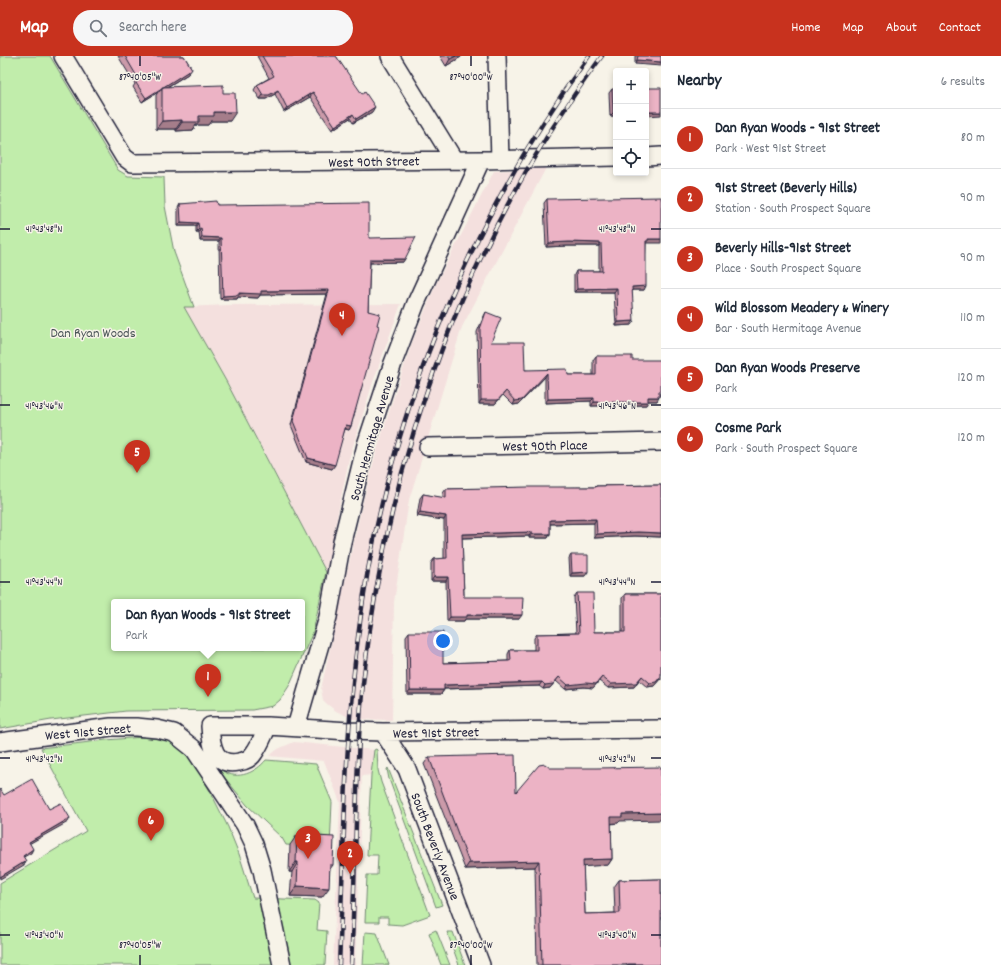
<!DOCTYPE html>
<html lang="en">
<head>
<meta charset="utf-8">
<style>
  :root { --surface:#fff; --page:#f6f6f7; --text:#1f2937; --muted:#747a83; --line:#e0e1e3; --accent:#c8321e }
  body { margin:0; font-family:Dekko,sans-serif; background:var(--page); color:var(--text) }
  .controls { position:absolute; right:12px; top:12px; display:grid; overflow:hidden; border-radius:4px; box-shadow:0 2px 6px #0003 }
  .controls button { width:36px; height:36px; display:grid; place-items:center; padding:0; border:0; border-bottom:1px solid var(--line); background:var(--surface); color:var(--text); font:20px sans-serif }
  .you { position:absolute; left:443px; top:585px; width:14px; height:14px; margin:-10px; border:3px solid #fff; border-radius:50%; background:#1a73e8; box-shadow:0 0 0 6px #1a73e833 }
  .badge { display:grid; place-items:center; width:26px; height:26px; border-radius:50%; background:var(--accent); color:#fff; font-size:13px; font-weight:700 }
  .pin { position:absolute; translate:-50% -33px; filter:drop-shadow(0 1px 2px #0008) }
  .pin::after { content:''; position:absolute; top:21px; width:14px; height:12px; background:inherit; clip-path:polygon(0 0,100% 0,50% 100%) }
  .popup { position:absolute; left:111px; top:543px; width:194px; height:52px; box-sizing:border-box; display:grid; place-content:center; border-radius:4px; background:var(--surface); filter:drop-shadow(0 1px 3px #0005); font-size:13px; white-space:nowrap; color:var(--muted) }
  .popup b { font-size:15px; color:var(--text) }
  .popup::after { content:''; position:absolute; left:50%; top:100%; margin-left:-8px; border:8px solid transparent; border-top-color:var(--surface) }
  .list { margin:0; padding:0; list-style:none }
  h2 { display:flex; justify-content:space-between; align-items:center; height:52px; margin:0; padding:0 16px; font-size:17px }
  h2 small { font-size:13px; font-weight:400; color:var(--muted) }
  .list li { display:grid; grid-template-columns:26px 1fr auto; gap:12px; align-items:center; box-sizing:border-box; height:60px; padding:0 16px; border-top:1px solid var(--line) }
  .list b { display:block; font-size:15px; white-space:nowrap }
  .list p { margin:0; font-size:13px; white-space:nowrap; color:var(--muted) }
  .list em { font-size:13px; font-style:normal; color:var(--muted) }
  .icon { flex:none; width:22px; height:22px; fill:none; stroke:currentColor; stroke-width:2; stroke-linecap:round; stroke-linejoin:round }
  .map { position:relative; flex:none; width:661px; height:909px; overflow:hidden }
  header { display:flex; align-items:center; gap:24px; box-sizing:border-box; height:56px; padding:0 20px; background:var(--accent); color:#fff }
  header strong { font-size:19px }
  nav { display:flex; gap:22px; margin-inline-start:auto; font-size:14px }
  .search { width:280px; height:36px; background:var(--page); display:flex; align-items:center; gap:10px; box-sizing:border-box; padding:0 14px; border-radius:22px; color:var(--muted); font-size:15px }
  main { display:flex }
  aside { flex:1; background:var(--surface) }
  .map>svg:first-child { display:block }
</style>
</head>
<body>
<header>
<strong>Map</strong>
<div class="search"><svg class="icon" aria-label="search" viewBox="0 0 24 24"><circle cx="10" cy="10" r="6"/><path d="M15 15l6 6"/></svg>Search here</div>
<nav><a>Home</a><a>Map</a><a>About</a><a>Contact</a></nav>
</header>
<main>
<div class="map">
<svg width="661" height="909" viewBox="0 0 661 909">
  <rect width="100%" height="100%" fill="#f7f3e8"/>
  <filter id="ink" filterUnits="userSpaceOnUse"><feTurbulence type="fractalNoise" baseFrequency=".025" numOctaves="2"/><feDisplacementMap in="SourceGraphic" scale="8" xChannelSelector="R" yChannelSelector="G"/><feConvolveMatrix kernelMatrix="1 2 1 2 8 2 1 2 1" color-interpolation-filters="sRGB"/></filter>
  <g filter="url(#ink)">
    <!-- built -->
    <path fill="#f4e0de" d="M 546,112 L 462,271 L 409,444 L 394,546 L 392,664 L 353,663 L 336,655 L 327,648 L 323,644 L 321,633 L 362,449 L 376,397 L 395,337 L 413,284 L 436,228 L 494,115 Z
      M 401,248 L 373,326 L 349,403 L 326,516 L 226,325 L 183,251 L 229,249 Z
      M 294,686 L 374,694 L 371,719 L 362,720 L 355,909 L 333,909 L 340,746 L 324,705 L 269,700 L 278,693 Z"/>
    <!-- green -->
    <path fill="#c1edab" stroke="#728873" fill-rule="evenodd" d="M 0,0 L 50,0 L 118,114 L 128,120 L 164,121 L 165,150 L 174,196 L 194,251 L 184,251 L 226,325 L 326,516 L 313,576 L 289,630 L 280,644 L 273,650 L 252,654 L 126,655 L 51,664 L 0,673 ZM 114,546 L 302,546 L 302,592 L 114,592 Z
      M 143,681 L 167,684 L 188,696 L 211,737 L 228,771 L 239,798 L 253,842 L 315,844 L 319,847 L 317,874 L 327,875 L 325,909 L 0,909 L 0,827 L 86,775 L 41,692 L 106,684 Z
      M 376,693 L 377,694 L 378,714 L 381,726 L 430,859 L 402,869 L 388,868 L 388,861 L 379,861 L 379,866 L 365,866 L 367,819 L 377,819 L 378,799 L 367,799 L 371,719 L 374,694 Z
      M 266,704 L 316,708 L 332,746 L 330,791 L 286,789 L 282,782 L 247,749 L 212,706 L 214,705 C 216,708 219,712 223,715 C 238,725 256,716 266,704 Z
      M 388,712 L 442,849 L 436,851 L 389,723 L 387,713 Z
      M 436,874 L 450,909 L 441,909 L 429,877 Z
      M 365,876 L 377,877 L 389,909 L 363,909 Z
      M 447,876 L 453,876 L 465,909 L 459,909 Z"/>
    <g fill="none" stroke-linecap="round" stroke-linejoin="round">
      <!-- minor casing -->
      <g stroke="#22223b" stroke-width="20">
        <path id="minor" d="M 63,0 L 124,101 L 132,107 L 481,104 L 616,101
          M 390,0 L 454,104
          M 497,0 L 500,104
          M 646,101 L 661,100
          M 428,391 L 661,386
          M 268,670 C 264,678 260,689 254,697 C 251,702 245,705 239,706 C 214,711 211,689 210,670 L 268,670 L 349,675 L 383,676 L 661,673
          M 296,671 L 328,561 L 342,486 L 360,413 L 366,389 L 393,307 L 416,247 L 481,104
          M 383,676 L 407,713 L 481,909
          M 0,686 L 111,671 L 136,671 L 157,673 L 174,677 L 194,693 L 245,769 L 254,788 L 262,814 L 282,909"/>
      </g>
      <!-- minor -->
      <use href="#minor" stroke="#f7f3e8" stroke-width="17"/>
      <!-- rail casing -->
      <g stroke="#22223b" stroke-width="4.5">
        <path id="rail" d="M 339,909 C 344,800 344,690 358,581 C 383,373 465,169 589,0
          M 351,909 C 354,851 355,793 357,735 C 358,697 359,658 364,619 C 389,396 467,181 602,0"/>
      </g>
      <!-- rail -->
      <use href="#rail" stroke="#f7f3e8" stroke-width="3" stroke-dasharray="9" stroke-linecap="butt"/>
    </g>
    <!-- wall -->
    <path fill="#cb9aa9" stroke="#22223b" d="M 118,0 L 184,0 L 192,13 L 188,18 L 167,31 L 223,37 L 230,65 L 211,65 L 208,69 L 196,69 L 193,74 L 176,75 L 176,73 L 156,73 L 156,39 L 158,36 L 142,46 L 133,31 L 135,28 Z
      M 257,0 L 336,0 L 372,56 L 353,67 L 350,62 L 332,74 L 310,41 L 284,56 L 275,38 L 266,43 L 260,43 L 254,34 L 257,29 L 269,22 Z
      M 440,0 L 462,0 L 461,1 L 446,10 Z
      M 635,0 L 661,0 L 635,8 Z
      M 612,33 L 616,60 L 610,60 L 609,37 Z
      M 547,143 L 646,187 L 644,234 L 632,234 L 631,269 L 616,270 L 614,236 L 574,236 L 574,219 L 576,215 L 599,215 L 599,190 L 567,190 L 546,191 L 544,147 Z
      M 180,148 L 217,149 L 369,182 L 403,206 L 370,207 L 368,255 L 377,269 L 351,370 L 349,374 L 345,373 L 332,413 L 306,406 L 291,369 L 327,238 L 260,239 L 258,242 L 238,241 L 237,243 L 220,243 L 219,185 L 200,185 L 199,176 L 196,176 L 196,170 L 178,170 L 178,152 Z
      M 486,256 L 491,286 L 525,314 L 568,319 L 593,319 L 593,304 L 596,300 L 632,304 L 661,339 L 659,339 L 659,341 L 657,345 L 648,345 L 646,349 L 591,350 L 591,345 L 545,347 L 545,321 L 519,348 L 513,349 L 503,339 L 495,348 L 479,348 L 477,276 L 484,260 Z
      M 661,429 L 661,481 L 635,480 L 594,482 L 594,467 L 550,468 L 550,478 L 548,482 L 529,482 L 529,480 L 462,482 L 464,541 L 519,563 L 465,563 L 464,565 L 447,565 L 446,525 L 431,525 L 431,507 L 434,503 L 444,503 L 444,464 L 417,460 L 420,442 L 423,438 L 443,442 L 443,437 L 446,433 L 595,431 L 596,430 Z
      M 571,499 L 585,520 L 570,520 L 569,502 Z
      M 577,537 L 594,576 L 622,576 L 622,542 L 625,538 L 661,538 L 661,624 L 660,623 L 654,630 L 647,631 L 639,624 L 634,631 L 608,632 L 599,625 L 593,632 L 584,631 L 565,633 L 556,625 L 550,632 L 543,633 L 539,630 L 444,633 L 444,634 L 441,638 L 407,638 L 406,580 L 409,576 L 443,607 L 508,605 L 508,598 L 510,594 L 534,594 L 534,582 L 537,578 L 576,577 L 574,541 Z
      M 429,701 L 516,736 L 620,765 L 618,767 L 611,768 L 612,803 L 608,809 L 583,810 L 585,858 L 615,857 L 614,831 L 619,824 L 661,823 L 661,909 L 537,909 L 535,811 L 465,813 L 424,708 Z
      M 297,779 L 333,809 L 330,813 L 322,841 L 290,840 L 292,816 L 289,816 L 290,789 Z"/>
    <!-- shaded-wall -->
    <path fill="#a57d8a" stroke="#22223b" d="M 456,0 L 462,0 L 461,1 L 446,10 L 450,3 Z
      M 637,4 L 661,6 L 661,10 L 635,8 Z
      M 192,13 L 188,18 L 162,34 L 162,31 Z
      M 162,31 L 158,36 L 142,46 L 146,42 Z
      M 278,34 L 275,38 L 266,43 L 260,43 L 263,39 Z
      M 313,36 L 310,41 L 284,56 L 287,52 Z
      M 375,51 L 372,56 L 353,67 L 356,63 Z
      M 214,56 L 236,56 L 230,65 L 211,65 L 208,69 L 196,69 L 193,74 L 176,75 L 182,66 L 199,60 Z
      M 646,56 L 661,56 L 661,59 L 646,60 Z
      M 613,57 L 616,57 L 616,60 L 610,60 Z
      M 353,58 L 350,62 L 332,74 L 335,70 Z
      M 182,64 L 176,73 L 156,73 L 162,65 Z
      M 181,166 L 198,167 L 196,170 L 178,170 Z
      M 201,172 L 199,176 L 196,176 L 199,173 Z
      M 202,181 L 221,182 L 219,185 L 200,185 Z
      M 648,183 L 661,183 L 661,187 L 646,187 L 645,189 L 643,189 Z
      M 569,186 L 601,187 L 599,190 L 567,190 L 546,191 L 549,187 Z
      M 370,203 L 405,203 L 403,206 L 368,207 Z
      M 646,230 L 644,234 L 629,234 L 632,231 Z
      M 617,232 L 614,236 L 574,236 L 577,233 Z
      M 329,234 L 327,238 L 260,239 L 258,242 L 238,241 L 237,243 L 220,243 L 223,240 L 261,235 Z
      M 634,265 L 631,269 L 616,270 L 618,266 Z
      M 547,317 L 545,321 L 519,348 L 513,349 L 515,345 Z
      M 506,335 L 495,348 L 479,348 L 481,344 Z
      M 648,341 L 659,341 L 657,345 L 646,345 Z
      M 594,342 L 591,345 L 545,347 L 548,343 Z
      M 594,346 L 648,346 L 646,349 L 591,350 Z
      M 346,369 L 351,370 L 349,374 L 344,372 Z
      M 308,402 L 335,409 L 332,413 L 306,406 Z
      M 420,456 L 446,460 L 444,464 L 417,460 Z
      M 596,463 L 594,467 L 547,468 L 550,464 Z
      M 532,476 L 529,480 L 460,482 L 462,478 L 463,478 Z
      M 638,476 L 661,477 L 661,481 L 635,480 L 594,482 L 597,478 Z
      M 532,478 L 550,478 L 548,482 L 529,482 Z
      M 588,516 L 585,520 L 570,520 L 572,517 Z
      M 434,521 L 448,521 L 446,525 L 431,525 Z
      M 467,559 L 522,559 L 519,563 L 465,563 L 464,565 L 447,565 L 450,561 Z
      M 642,620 L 634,631 L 608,632 L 611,628 Z
      M 559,621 L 550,632 L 543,633 L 545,629 Z
      M 602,621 L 593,632 L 584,631 L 565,633 L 568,629 Z
      M 660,623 L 654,630 L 647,631 L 650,627 Z
      M 542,626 L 539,630 L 441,633 L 444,629 Z
      M 410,634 L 444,634 L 441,638 L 407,638 Z
      M 661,757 L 661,764 L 620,765 L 618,767 L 606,768 L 611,761 L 622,758 Z
      M 70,762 L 68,766 L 27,789 L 29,786 Z
      M 33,793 L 31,797 L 20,803 L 23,800 Z
      M 612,803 L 608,809 L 579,811 L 583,804 Z
      M 26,805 L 24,809 L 0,823 L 0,821 Z
      M 539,805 L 535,811 L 465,813 L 469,807 Z
      M 296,806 L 298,806 L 292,816 L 289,816 Z
      M 297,830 L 329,832 L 322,841 L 290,840 Z
      M 628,908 L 642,908 L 641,909 L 626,909 Z"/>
    <!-- building -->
    <path fill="#ecb3c5" stroke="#22223b" d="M 125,0 L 184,0 L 192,13 L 146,42 L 136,27 L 139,24 Z
      M 262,0 L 336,0 L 362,38 L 365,36 L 375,51 L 356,63 L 353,58 L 335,70 L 313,36 L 287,52 L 278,34 L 269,39 L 263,39 L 257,29 L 274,20 Z
      M 448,0 L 456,0 L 450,3 Z
      M 638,0 L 661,0 L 661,6 L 637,4 Z
      M 223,29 L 223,37 L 235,37 L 236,56 L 214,56 L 214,60 L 199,60 L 199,66 L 182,66 L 182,64 L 162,65 L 162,31 Z
      M 646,32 L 661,32 L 661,56 L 646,56 Z
      M 612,33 L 616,33 L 616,57 L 613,57 Z
      M 661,141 L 661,183 L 648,183 L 648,185 L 646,185 L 646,230 L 632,231 L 634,265 L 618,266 L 617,232 L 577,233 L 576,215 L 602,215 L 601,187 L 569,186 L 549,187 L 547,143 Z
      M 216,145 L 217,149 L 369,147 L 369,182 L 416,181 L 405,203 L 370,203 L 368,255 L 380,258 L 377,269 L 379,270 L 351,370 L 346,369 L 335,409 L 308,402 L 293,365 L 329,234 L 261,235 L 261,238 L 239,237 L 239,239 L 223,240 L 221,182 L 202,181 L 201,172 L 199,173 L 198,167 L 181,166 L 180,148 Z
      M 486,256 L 501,262 L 491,286 L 524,286 L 525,314 L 567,313 L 568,319 L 596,319 L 596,300 L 632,300 L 632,304 L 661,304 L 661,335 L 659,335 L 659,341 L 648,341 L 648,346 L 594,346 L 594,342 L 548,343 L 547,317 L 522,344 L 515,345 L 506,335 L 498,344 L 481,344 L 480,273 Z
      M 661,429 L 661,477 L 638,476 L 597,478 L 596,463 L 550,464 L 550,478 L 532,478 L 532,476 L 463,478 L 462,478 L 464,541 L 523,541 L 522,559 L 467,559 L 467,561 L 450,561 L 448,521 L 434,521 L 434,503 L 447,502 L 446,460 L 420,456 L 423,438 L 446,442 L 446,433 L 528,431 L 596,431 L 596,430 Z
      M 571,499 L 588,499 L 588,516 L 572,517 Z
      M 577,537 L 593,537 L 594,576 L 625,576 L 625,538 L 661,538 L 661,620 L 656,626 L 650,627 L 642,620 L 636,627 L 611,628 L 602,621 L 596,628 L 586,627 L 568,629 L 559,621 L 553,628 L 545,629 L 542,626 L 444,629 L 444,634 L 410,634 L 409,576 L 443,576 L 443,607 L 509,605 L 511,604 L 510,594 L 537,594 L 537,578 L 579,577 Z
      M 515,699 L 516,736 L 539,709 L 545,708 L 550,712 L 596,712 L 661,711 L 661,757 L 622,758 L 622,761 L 611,761 L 612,803 L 583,804 L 585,858 L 620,857 L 619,824 L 661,823 L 661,907 L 659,909 L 643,909 L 642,908 L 628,908 L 626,909 L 542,909 L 539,805 L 469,807 L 429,701 Z
      M 32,723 L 49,753 L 61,747 L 70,762 L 29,786 L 33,793 L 23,800 L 26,805 L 0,821 L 0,733 L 4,739 Z
      M 297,779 L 334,781 L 333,809 L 330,809 L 329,832 L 297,830 L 298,806 L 296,806 Z"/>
  </g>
  <!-- ticks -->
  <path fill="none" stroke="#22223b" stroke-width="1.5" d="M 140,0 L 140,10M 471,0 L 471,10M 0,173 L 10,173M 651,173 L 661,173M 0,349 L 10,349M 651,349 L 661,349M 0,526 L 10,526M 651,526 L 661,526M 0,702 L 10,702M 651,702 L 661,702M 0,879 L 10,879M 651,879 L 661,879M 140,899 L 140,909M 471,899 L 471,909"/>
  <g text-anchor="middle" stroke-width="3" stroke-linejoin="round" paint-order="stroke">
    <!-- street labels -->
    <g font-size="14" fill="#22223b" stroke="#f7f3e8">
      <text transform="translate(374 105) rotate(-1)" y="5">West 90th Street</text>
      <text transform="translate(371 382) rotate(-74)" y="5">South Hermitage Avenue</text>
      <text transform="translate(545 389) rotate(-1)" y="5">West 90th Place</text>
      <text transform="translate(88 675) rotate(-5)" y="5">West 91st Street</text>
      <text transform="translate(436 676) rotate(-1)" y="5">West 91st Street</text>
      <text transform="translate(436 790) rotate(69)" y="5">South Beverly Avenue</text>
    </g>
    <!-- park labels -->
    <g font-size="14" fill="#4a5557" stroke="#f7f3e8">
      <text x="93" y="281">Dan Ryan Woods</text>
    </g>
  </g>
  <g font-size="10" text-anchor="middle" fill="#22223b" stroke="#f7f3e8" stroke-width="3" stroke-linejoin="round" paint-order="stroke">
    <text x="140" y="24">87°40'05"W</text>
    <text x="471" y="24">87°40'00"W</text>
    <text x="44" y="176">41°43'48"N</text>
    <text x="617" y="176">41°43'48"N</text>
    <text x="44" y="353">41°43'46"N</text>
    <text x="617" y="353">41°43'46"N</text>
    <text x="44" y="529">41°43'44"N</text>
    <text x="617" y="529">41°43'44"N</text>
    <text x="44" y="706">41°43'42"N</text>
    <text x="617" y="706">41°43'42"N</text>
    <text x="44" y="882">41°43'40"N</text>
    <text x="617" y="882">41°43'40"N</text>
    <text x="140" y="892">87°40'05"W</text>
    <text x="471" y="892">87°40'00"W</text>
  </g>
</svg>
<div class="controls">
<button>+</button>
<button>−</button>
<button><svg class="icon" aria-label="locate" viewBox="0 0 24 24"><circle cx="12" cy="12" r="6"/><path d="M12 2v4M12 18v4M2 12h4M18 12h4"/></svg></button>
</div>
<div class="you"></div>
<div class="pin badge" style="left:208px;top:641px">1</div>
<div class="popup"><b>Dan Ryan Woods - 91st Street</b>Park</div>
<div class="pin badge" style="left:350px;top:818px">2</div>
<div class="pin badge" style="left:308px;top:803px">3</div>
<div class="pin badge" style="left:342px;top:280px">4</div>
<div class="pin badge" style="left:137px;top:417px">5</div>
<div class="pin badge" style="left:151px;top:785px">6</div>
</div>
<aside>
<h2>Nearby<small>6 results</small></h2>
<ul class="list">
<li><span class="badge">1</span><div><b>Dan Ryan Woods - 91st Street</b><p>Park · West 91st Street</p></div><em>80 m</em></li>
<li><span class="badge">2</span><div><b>91st Street (Beverly Hills)</b><p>Station · South Prospect Square</p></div><em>90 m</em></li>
<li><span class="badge">3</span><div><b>Beverly Hills-91st Street</b><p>Place · South Prospect Square</p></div><em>90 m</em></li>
<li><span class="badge">4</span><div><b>Wild Blossom Meadery &amp; Winery</b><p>Bar · South Hermitage Avenue</p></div><em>110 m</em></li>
<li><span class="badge">5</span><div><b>Dan Ryan Woods Preserve</b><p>Park</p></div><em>120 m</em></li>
<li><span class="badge">6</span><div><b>Cosme Park</b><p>Park · South Prospect Square</p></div><em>120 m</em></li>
</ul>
</aside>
</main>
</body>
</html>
